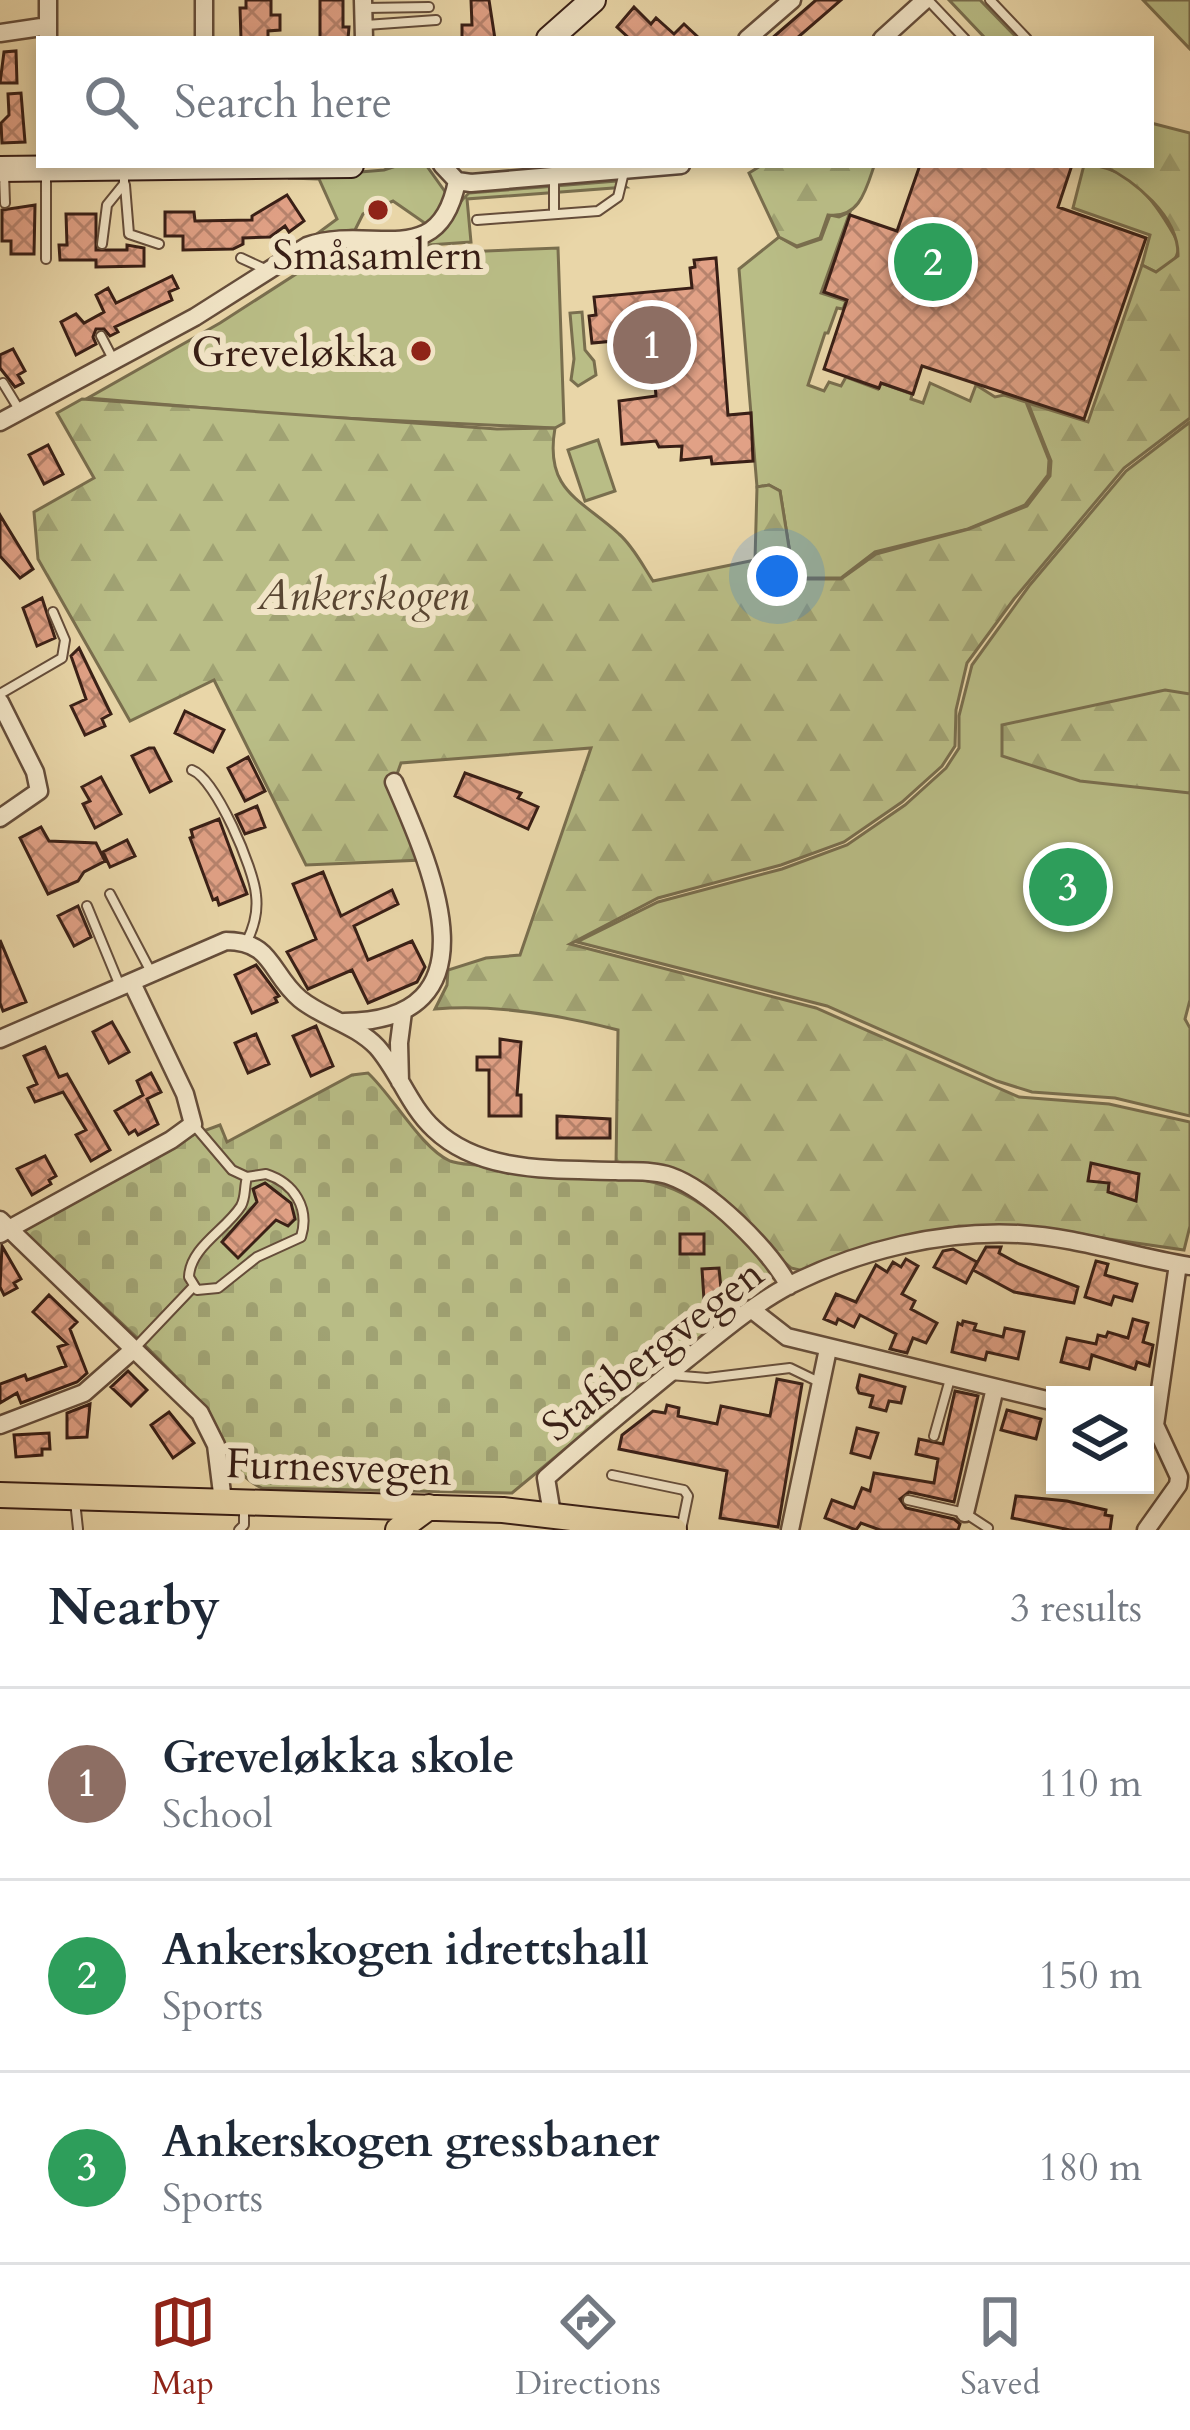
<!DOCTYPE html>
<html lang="en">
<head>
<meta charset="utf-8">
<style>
  :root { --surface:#fff; --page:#f6f6f7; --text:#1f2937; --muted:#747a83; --line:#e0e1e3; --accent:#8f2418 }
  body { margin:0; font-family:Cardo,serif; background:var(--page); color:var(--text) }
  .controls { position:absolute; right:36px; bottom:36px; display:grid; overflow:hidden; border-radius:0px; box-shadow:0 6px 18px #0003 }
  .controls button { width:108px; height:108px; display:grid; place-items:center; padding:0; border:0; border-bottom:3px solid var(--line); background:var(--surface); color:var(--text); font:60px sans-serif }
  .you { position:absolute; left:777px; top:576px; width:42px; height:42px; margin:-30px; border:9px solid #fff; border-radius:50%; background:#1a73e8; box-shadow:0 0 0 18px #1a73e833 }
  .badge { display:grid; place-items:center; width:78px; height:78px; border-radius:50%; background:var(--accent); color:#fff; font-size:39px; font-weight:700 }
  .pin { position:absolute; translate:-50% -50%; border:6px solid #fff; box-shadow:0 3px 12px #0006 }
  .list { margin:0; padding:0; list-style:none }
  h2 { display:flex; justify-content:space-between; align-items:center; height:156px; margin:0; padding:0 48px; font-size:51px }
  h2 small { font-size:39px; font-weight:400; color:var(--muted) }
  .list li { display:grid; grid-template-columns:78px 1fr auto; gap:36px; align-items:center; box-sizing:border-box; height:192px; padding:0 48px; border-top:3px solid var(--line) }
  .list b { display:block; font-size:45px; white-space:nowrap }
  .list p { margin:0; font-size:39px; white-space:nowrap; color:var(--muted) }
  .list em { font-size:39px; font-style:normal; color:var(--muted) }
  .icon { flex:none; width:66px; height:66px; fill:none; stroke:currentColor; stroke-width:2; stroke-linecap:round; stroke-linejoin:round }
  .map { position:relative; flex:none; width:1190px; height:1530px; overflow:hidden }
  .search { position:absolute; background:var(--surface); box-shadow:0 6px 18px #0003; left:36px; right:36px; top:36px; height:132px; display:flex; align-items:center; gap:30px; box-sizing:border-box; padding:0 42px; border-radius:0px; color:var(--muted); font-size:45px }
  .sheet { height:732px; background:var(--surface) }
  nav { display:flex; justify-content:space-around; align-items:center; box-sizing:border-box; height:168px; border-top:3px solid var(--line); background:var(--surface); font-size:33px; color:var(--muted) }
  nav a { display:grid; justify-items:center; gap:6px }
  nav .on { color:var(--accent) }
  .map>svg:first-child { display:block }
</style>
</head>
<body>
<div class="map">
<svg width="1190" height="1530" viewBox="0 0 1190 1530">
  <defs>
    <pattern id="forest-firs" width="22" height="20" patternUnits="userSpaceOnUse" patternTransform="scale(3)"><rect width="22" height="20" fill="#b9bd86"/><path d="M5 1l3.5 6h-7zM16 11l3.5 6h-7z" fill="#a0a273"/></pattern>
    <pattern id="cemetery-stones" width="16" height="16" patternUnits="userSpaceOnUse" patternTransform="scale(3)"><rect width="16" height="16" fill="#b9bd86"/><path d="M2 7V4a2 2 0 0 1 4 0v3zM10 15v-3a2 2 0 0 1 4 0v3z" fill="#a0a273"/></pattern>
    <pattern id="building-cross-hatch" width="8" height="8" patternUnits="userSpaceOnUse" patternTransform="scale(3)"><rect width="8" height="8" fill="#e1a186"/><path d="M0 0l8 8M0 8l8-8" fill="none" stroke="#b7836d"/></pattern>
  </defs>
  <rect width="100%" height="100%" fill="#e9d6a8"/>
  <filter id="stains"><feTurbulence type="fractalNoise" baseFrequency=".00167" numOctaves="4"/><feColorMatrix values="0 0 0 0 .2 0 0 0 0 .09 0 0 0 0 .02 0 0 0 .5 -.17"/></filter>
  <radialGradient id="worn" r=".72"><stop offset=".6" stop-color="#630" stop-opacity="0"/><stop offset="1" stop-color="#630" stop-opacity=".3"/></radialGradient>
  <!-- green -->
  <path fill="#b9bd86" stroke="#796e4e" stroke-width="3" d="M 949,0 L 980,0 L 1018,39 L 986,39 Z
    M 399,165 L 426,165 L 446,193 L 441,212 L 426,224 L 393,201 L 363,214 L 355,230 L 318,233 L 337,219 L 319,179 L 288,178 L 384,170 Z
    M 1084,165 C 1132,165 1158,205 1179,244 C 1178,261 1171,265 1156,272 L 1142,265 L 1150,235 L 1073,208 Z
    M 617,181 L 626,187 L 467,199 L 471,242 L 414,246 C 462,231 443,216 469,193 Z
    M 850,212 L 821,293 L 846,301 L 843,309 L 837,308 L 828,333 L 825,333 L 808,385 L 824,391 L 829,382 L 841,386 L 846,377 L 878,389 L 881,383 L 912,394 L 911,399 L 923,403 L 930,383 L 970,401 L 976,385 L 995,397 L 1004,395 L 1026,402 L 1049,460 L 1048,475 L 1025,505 L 968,529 L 875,552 L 841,578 L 794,578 L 780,491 L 769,485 L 757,487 L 739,269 L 779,237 L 797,247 L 821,239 L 830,215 L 839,217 Z
    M 558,248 L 564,423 L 555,428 L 299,416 L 88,398 L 220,323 L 321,258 Z
    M 582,312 L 585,350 L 594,361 L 596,375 L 578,386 L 571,380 L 574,359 L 570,313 Z
    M 1190,422 L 1190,1000 L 1185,1019 L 1190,1028 L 1190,1116 L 1115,1098 L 1032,1092 L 997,1081 L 827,1006 L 577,942 L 658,902 L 782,869 L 847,845 L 905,805 L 946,768 L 959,748 L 959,716 L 972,665 L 1029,586 L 1126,471 Z
    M 598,440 L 615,491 L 585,501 L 568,450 Z"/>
  <!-- forest -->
  <path fill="url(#forest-firs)" stroke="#796e4e" stroke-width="3" d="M 1143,0 L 1190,0 L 1190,49 Z
    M 1151,123 L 1190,133 L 1190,418 L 1124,468 L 1014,599 L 967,663 L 956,710 L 955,746 L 942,766 L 902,802 L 844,842 L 781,865 L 658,898 L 570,944 L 816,1008 L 1019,1097 L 1109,1104 L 1190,1122 L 1190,1226 L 1184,1250 L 1040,1229 L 959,1226 L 906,1239 L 812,1273 L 791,1268 L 695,1185 L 616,1166 L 618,1030 C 560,1015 495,1004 435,1009 L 447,985 L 448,970 L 486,958 L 520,955 L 591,748 L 401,763 L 391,791 L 422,860 L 306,865 L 214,680 L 130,721 L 38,559 L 34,512 L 94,478 L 57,413 L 82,399 L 497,429 L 555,428 C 544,491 581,499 619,534 C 633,546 643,566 653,581 L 755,560 L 757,487 L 769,485 L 780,491 L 794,579 L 841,579 L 876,554 L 969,529 L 1027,506 L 1050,476 L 1051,461 L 1028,403 L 1088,422 L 1142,265 L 1156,272 L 1178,256 C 1179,216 1134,180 1102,165 L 1151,165 Z
    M 762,165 L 873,165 L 874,166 C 866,190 859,219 828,215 L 820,238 L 797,246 L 779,237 L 749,173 Z
    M 1165,690 L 1190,694 L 1190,793 L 1080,781 L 1002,756 L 1002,725 Z"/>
  <!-- cemetery -->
  <path fill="url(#cemetery-stones)" stroke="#796e4e" stroke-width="3" d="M 368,1073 C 393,1096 421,1148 450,1161 C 461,1165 476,1164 487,1167 C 585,1192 645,1147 731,1228 C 748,1243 762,1257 774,1276 L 512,1493 L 262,1488 C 226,1472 227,1435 203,1407 C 152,1347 80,1286 22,1231 L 195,1134 L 220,1125 L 227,1142 L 352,1075 Z"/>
  <!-- building -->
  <path fill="url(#building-cross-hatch)" stroke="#391f16" stroke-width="3" d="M 246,0 L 271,0 L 271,15 L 280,15 L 280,30 L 268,31 L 268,39 L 241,39 L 240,8 L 246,8 Z
    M 320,0 L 343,0 L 343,27 L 349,27 L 348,39 L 320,39 Z
    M 471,0 L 489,0 L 495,39 L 462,39 L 462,25 L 472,25 Z
    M 816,0 L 841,0 L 796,39 L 771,39 Z
    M 634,7 L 651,24 L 656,18 L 674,34 L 684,24 L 700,39 L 630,39 L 617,27 Z
    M 16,51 L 17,83 L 0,83 L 4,52 Z
    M 21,93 L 25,142 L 2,143 L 1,123 L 9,115 L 8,94 Z
    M 920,165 L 1072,165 L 1058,207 L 1146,238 L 1084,419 L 922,366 L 913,394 L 881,383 L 879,388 L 824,369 L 847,300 L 824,292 L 850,215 L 897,231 Z
    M 287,195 L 304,221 L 289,232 L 285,226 L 270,237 L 243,238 L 243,244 L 233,249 L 183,250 L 183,236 L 165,236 L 165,212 L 194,212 L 195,221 L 252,220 L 252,216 Z
    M 35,205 L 34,254 L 11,254 L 11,241 L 2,241 L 2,210 Z
    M 66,214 L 96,214 L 96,250 L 127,250 L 127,245 L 144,248 L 144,266 L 96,267 L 96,260 L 60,260 L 59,245 L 67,245 Z
    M 716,258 L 728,415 L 751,413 L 753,461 L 712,464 L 711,457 L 681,460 L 682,446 L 659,447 L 656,441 L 622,444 L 619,401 L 656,396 L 655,385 L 662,382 L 658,337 L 592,343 L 589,316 L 596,315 L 594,297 L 692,288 L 690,268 L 695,267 L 694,260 Z
    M 172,276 L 178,288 L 169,292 L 172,300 L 115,327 L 118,332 L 110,336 L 104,329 L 96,329 L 93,337 L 96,344 L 76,355 L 61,322 L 76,314 L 84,323 L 104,312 L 96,295 L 108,288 L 116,303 Z
    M 13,349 L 25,371 L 18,375 L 23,383 L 15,387 L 0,368 L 0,355 Z
    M 48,445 L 63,474 L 44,484 L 29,455 Z
    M 0,515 L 33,569 L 20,578 L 0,556 Z
    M 42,598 L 55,638 L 37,646 L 23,608 Z
    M 79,648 L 111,714 L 102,719 L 105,726 L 85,735 L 71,706 L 86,699 L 71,656 Z
    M 185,711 L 224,730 L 213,752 L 175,733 Z
    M 149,748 L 154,748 L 171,781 L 150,792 L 132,756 Z
    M 248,757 L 265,791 L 245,801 L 228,768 Z
    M 465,773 L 521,793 L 518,798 L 538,807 L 528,829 L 455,796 Z
    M 101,777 L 121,814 L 95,828 L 83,804 L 90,801 L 82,787 Z
    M 257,806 L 265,827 L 245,834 L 236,815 Z
    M 219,819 L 247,894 L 219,905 L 217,898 L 213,900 L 190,838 L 193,837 L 191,830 Z
    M 41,827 L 49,841 L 96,843 L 105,861 L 84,872 L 78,881 L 48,894 L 20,838 Z
    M 127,840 L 135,856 L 110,867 L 103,852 Z
    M 323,872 L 341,916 L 392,890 L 398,904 L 354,926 L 368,960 L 412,941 L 425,967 L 417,982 L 368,1003 L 352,970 L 308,989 L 287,952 L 316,939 L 293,884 Z
    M 78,906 L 91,937 L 74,946 L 58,916 Z
    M 0,940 L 26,1002 L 3,1011 L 0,1003 Z
    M 256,965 L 279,996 L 275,998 L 277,1002 L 252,1013 L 235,975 Z
    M 112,1022 L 129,1052 L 109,1063 L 93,1032 Z
    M 316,1026 L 333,1066 L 311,1076 L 293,1036 Z
    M 256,1034 L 269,1064 L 248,1073 L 235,1043 Z
    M 500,1039 L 521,1042 L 517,1095 L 521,1095 L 521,1116 L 489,1116 L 489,1070 L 477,1070 L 477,1057 L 500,1057 Z
    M 45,1047 L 59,1077 L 67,1074 L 110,1150 L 91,1161 L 76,1135 L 86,1130 L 63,1092 L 35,1102 L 28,1088 L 37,1084 L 24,1056 Z
    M 151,1073 L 161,1092 L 147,1099 L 158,1124 L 138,1135 L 135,1130 L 129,1134 L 115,1111 L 143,1095 L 137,1081 Z
    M 557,1116 L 610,1119 L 610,1138 L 557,1138 Z
    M 45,1156 L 56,1176 L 49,1180 L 51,1184 L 32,1195 L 17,1169 Z
    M 1091,1163 L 1139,1174 L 1136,1201 L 1108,1192 L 1109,1183 L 1088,1181 Z
    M 265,1183 L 291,1203 L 295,1219 L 288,1226 L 276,1220 L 238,1258 L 222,1242 L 257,1202 L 253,1189 Z
    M 680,1234 L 704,1234 L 704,1254 L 680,1254 Z
    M 2,1246 L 21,1279 L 14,1283 L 17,1288 L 4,1295 L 0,1287 Z
    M 986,1247 L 1001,1247 L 999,1253 L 1019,1264 L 1078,1287 L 1074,1303 L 1014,1292 L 973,1270 Z
    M 953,1249 L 977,1262 L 966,1283 L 934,1267 L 943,1251 Z
    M 906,1259 L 918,1266 L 902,1294 L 915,1301 L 911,1309 L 937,1323 L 926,1343 L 913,1338 L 907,1353 L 890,1349 L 896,1334 L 860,1315 L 854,1327 L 838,1319 L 836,1324 L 824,1319 L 836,1294 L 856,1302 L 876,1265 L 887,1272 L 893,1262 L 901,1267 Z
    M 1096,1261 L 1108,1264 L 1105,1275 L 1137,1284 L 1132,1301 L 1114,1296 L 1111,1305 L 1085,1297 Z
    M 719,1268 L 722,1299 L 704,1300 L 702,1269 Z
    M 49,1295 L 77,1322 L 70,1329 L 87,1373 L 77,1382 L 21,1403 L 17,1393 L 0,1403 L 0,1384 L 25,1375 L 27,1380 L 66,1366 L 58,1347 L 67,1344 L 33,1312 Z
    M 1133,1319 L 1148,1323 L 1143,1342 L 1153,1345 L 1149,1366 L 1137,1362 L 1135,1369 L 1092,1355 L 1089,1369 L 1061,1362 L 1067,1338 L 1096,1344 L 1098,1335 L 1106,1337 L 1108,1332 L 1128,1338 Z
    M 963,1321 L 976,1324 L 974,1330 L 1003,1337 L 1005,1328 L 1024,1332 L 1018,1359 L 987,1352 L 985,1360 L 952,1352 L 958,1323 L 962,1325 Z
    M 128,1371 L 147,1390 L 131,1406 L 111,1387 Z
    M 860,1375 L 905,1387 L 901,1403 L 889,1401 L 886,1411 L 870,1407 L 873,1396 L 859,1393 L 857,1388 Z
    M 777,1379 L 802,1384 L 778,1527 L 720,1518 L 727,1471 L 619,1449 L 622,1435 L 653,1411 L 665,1413 L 667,1405 L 679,1408 L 678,1416 L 717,1424 L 721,1406 L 770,1416 Z
    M 955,1391 L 978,1396 L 954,1502 L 909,1492 L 900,1499 L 906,1508 L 954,1519 L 960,1524 L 958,1530 L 880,1530 L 861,1523 L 856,1530 L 825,1518 L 832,1500 L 854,1508 L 862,1488 L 870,1491 L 874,1473 L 934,1483 L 938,1459 L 916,1454 L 919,1439 L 943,1444 Z
    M 90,1404 L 87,1437 L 67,1438 L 67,1413 Z
    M 1007,1410 L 1041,1419 L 1036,1439 L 1001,1430 Z
    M 169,1412 L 194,1443 L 173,1458 L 151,1425 Z
    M 857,1428 L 878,1433 L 870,1458 L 851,1453 Z
    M 49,1433 L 50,1449 L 42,1449 L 42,1455 L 16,1457 L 14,1435 Z
    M 1016,1496 L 1067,1501 L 1106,1510 L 1105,1515 L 1112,1516 L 1110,1530 L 1070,1530 L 1012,1518 Z"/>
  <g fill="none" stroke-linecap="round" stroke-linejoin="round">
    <!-- service casing -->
    <g stroke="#654d3a" stroke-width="12">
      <path id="service" d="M 928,0 L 965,39
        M 990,0 L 1027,39
        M 365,8 L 429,7
        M 366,25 L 436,20
        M 46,171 L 46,259
        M 4,174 L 5,203
        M 125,185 L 129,234 L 159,244
        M 554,214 L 554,178
        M 477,220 L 598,211 L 618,197 L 624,172
        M 102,244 L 107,205 L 124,184 L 124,174
        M 241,258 L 267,270
        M 101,336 L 114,361
        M 3,383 L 20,411
        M 0,694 L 62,658 L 65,640 L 53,612
        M 192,770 C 216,779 254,869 256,895 C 258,911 254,927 247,941
        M 110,894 L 151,972
        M 87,906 L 120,986
        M 193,1124 L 232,1170 L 247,1177
        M 266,1174 C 294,1183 310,1208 301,1237 L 257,1257 L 218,1288 L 197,1290 L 189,1277 C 190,1247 226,1230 241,1206 C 246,1197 244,1188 247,1177 Z
        M 135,1348 L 194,1286
        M 670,1375 L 707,1378 L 790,1368 L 819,1382
        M 934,1436 L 950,1379
        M 612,1475 L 684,1490 L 688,1496 L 681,1530
        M 908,1500 L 965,1513 L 988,1528
        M 75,1501 L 78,1529
        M 239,1530 L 244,1525 L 244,1505"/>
    </g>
    <!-- minor casing -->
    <g stroke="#654d3a" stroke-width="21">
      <path id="minor" d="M 363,0 L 364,39
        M 0,33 L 48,26
        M 48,39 L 48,0
        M 204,39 L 204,0
        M 747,39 L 792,0
        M 882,39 L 925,0
        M 442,165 L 457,181 L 471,183 L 681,165
        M 0,422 L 195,317 L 307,246 C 371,223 439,274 457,181
        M 0,702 L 35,772 L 39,791 L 0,818
        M 344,1022 C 500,1021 432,869 394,782
        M 0,1039 L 226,941 C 273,941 270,974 300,999 C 323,1018 355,1024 377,1047 C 399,1072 409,1106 434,1129 C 481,1174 555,1169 616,1171 C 633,1172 654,1170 670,1176 C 710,1190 769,1249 789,1286
        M 400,1082 L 399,1043 L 403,1012
        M 0,1220 L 200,1413 L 216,1445 L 223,1501
        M 0,1234 L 171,1140 L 193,1124 L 185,1094 L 132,983
        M 751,1309 L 787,1337 L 1055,1402
        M 0,1425 L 84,1393 L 134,1349
        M 965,1513 L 995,1388
        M 552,1514 L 546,1478 C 592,1437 639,1398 686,1360 C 719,1334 752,1305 790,1285 C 859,1250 943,1230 1019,1234 C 1077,1237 1133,1257 1190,1266
        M 790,1530 L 828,1349
        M 1146,1530 L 1178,1485 L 1179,1477 L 1155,1425 L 1178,1264"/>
    </g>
    <!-- secondary casing -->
    <g stroke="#391f16" stroke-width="28">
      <path id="secondary" d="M 549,39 L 593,0
        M 0,169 L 351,165"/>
    </g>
    <!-- primary casing -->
    <g stroke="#391f16" stroke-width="28">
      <path id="primary" d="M 0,1495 L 503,1510 L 674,1530
        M 398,1530 L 429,1507"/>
    </g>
    <!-- service -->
    <use href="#service" stroke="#f1e4c6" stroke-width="8"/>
    <!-- minor -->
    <use href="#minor" stroke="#f1e4c6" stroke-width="16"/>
    <!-- secondary -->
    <use href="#secondary" stroke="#f1e4c6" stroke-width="24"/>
    <!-- primary -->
    <use href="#primary" stroke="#e9d6a8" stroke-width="24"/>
  </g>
  <!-- markers -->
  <g fill="#8f2418" stroke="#f1e4c6" stroke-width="4.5">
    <circle cx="378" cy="210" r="12"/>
    <circle cx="421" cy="351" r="12"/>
  </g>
  <g text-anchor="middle" stroke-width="12" stroke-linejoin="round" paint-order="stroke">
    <!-- poi labels -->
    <g font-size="42" fill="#391f16" stroke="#f1e4c6">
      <text x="378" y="269">Småsamlern</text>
      <text x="397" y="366" text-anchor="end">Greveløkka</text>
    </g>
    <!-- park labels -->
    <g font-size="42" font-style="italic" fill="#594632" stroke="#f1e4c6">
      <text x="363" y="609">Ankerskogen</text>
    </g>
    <!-- street labels -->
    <g font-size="42" fill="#391f16" stroke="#f1e4c6">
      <text transform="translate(652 1349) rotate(-38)" y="15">Stafsbergvegen</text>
      <text transform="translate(339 1466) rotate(2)" y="15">Furnesvegen</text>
    </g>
  </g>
  <rect width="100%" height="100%" filter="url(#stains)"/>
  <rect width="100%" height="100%" fill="url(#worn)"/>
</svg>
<div class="controls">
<button><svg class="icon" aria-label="layers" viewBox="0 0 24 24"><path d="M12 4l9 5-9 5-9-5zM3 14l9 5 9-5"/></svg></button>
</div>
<div class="you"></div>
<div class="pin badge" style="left:652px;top:345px;background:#8d6e63">1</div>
<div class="pin badge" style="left:933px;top:262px;background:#2e9e5b">2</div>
<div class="pin badge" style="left:1068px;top:887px;background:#2e9e5b">3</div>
<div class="search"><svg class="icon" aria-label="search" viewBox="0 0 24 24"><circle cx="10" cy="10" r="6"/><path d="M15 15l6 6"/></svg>Search here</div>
</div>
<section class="sheet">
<h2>Nearby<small>3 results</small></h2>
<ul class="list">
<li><span class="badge" style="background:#8d6e63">1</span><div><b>Greveløkka skole</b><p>School</p></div><em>110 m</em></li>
<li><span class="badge" style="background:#2e9e5b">2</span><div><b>Ankerskogen idrettshall</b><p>Sports</p></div><em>150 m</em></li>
<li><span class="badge" style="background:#2e9e5b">3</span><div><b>Ankerskogen gressbaner</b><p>Sports</p></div><em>180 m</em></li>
</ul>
</section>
<nav>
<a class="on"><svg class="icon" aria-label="map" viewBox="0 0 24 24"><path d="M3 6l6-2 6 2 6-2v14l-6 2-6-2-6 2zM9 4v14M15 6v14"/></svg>Map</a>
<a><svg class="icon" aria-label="directions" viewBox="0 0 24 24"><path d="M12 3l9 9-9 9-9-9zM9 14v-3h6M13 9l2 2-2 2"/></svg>Directions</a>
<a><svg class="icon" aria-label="saved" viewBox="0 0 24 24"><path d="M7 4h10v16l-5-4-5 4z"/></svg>Saved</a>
</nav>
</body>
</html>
